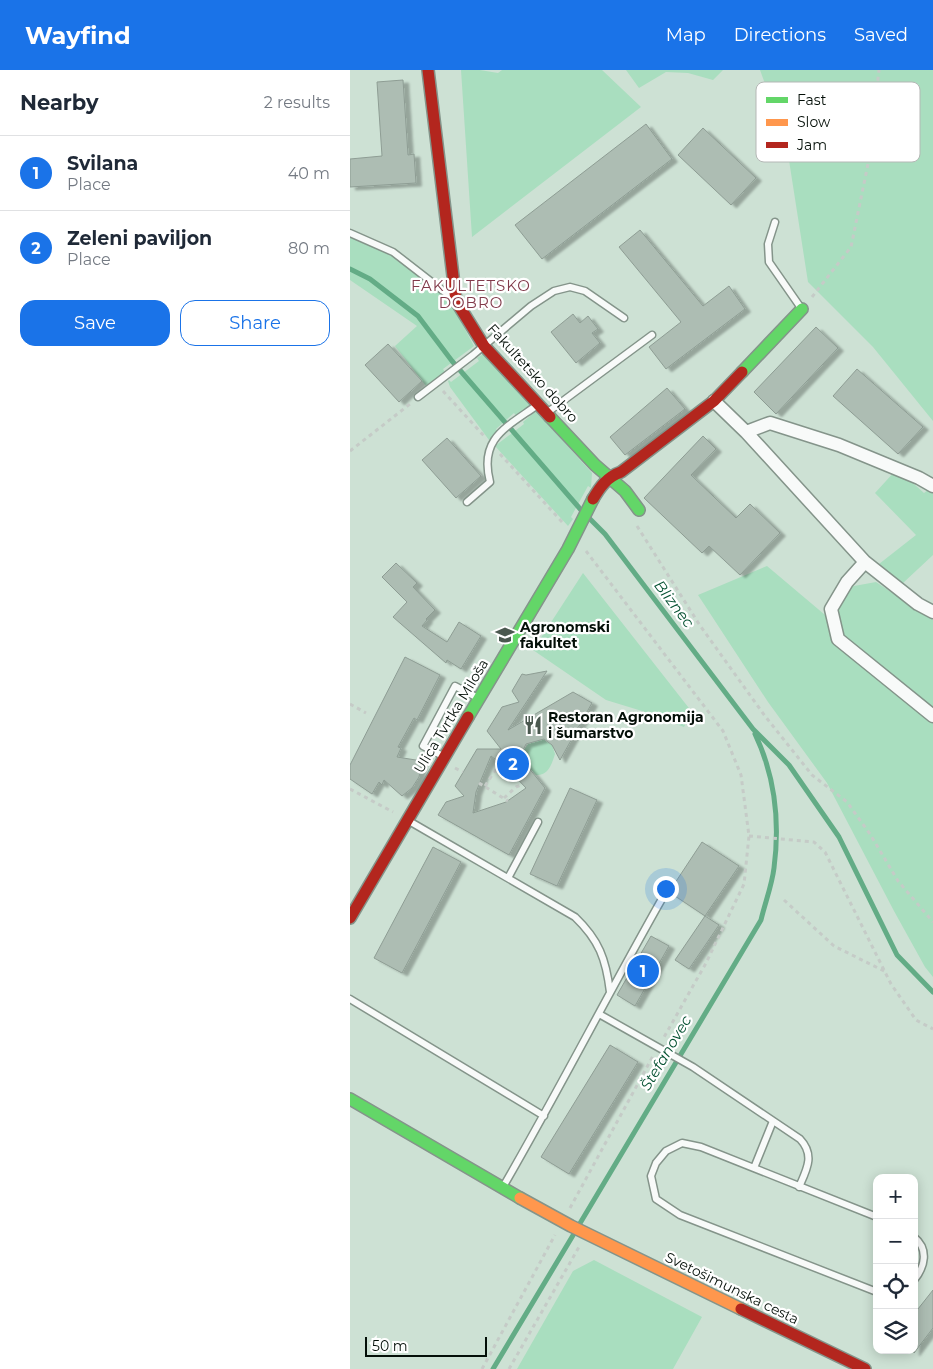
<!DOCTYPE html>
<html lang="en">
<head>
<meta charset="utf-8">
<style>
  :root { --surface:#fff; --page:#f6f6f7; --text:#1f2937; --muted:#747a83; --line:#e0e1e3; --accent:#1a73e8 }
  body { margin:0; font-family:Montserrat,sans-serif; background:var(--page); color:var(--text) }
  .controls { position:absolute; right:15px; bottom:15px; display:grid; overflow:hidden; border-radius:10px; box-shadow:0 2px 12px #0003 }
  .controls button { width:45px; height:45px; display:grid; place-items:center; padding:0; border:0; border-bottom:1px solid var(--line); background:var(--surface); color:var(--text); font:25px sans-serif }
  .scale { position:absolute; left:15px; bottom:12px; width:122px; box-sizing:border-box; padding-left:5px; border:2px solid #040f08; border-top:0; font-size:14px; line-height:18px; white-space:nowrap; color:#040f08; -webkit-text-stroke:4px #fff; paint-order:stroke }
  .you { position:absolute; left:315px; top:818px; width:18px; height:18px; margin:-12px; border:4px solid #fff; border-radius:50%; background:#1a73e8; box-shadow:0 0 0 8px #1a73e833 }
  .badge { display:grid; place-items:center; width:32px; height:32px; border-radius:50%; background:var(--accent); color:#fff; font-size:16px; font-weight:700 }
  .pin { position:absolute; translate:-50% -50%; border:2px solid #fff; box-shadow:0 1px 5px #0006 }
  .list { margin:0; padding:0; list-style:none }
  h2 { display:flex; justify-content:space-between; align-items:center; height:65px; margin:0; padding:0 20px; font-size:21px }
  h2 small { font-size:16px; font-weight:400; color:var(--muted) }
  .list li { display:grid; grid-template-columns:32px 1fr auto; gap:15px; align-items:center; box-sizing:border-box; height:75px; padding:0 20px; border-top:1px solid var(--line) }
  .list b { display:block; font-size:19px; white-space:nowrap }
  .list p { margin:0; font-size:16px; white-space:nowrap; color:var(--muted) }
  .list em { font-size:16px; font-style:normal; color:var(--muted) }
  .actions { display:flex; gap:10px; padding:15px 20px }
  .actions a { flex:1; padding:11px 0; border:1px solid var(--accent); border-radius:15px; text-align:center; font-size:18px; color:var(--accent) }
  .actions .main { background:var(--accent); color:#fff }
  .icon { flex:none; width:28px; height:28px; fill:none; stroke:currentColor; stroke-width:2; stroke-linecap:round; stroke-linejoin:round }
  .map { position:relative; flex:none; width:583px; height:1299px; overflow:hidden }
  header { display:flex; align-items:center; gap:30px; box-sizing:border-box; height:70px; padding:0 25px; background:var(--accent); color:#fff }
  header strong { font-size:24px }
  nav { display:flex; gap:28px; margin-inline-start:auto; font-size:18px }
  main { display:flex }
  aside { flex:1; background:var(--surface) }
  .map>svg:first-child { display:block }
</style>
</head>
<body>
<header>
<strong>Wayfind</strong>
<nav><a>Map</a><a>Directions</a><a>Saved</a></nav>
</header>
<main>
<aside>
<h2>Nearby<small>2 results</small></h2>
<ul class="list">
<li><span class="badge">1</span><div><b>Svilana</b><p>Place</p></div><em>40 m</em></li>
<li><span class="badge">2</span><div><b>Zeleni paviljon</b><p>Place</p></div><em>80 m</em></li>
</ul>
<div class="actions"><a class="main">Save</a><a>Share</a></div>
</aside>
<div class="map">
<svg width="583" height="1299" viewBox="0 0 583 1299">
  <defs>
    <filter id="shadow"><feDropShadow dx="5.5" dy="3" stdDeviation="1" flood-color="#0004"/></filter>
  </defs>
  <rect width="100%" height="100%" fill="#cde1d4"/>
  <!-- green -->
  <path fill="#a9debf" d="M 111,0 L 130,0 L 148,3 L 152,0 L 252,0 L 291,37 L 122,167 Z
    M 276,0 L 373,0 L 363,10 L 338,3 L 316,2 L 289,18 Z
    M 410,0 L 583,0 L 583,351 L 523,277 L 458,212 L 436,71 Z
    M 0,166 L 44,186 L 75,208 L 101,233 L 124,276 L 93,299 L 95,302 L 76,316 L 45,276 L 67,256 L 0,210 Z
    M 133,284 L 180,335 L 167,347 L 164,343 L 146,359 L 148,362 L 139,370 L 100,317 L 98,311 L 99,310 L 101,312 L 129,291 L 127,288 Z
    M 186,341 L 242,403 L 241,418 L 238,416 L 221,447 L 223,449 L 218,456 L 145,376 L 174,354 L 173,352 Z
    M 546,400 L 555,406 L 574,423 L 582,417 L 583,418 L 583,485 L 553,513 L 529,494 L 566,465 L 525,423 Z
    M 417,496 L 481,550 L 493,518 L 526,512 L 583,550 L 583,907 L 575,897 L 544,841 L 477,713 L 418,632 L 348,525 Z
    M 233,503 L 342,642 L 334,657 L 292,641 L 256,630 L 183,580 Z
    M 193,669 L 202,675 L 205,684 C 202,694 198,706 186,705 L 172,690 L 172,683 L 178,674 Z
    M 244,1190 L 352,1247 L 323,1299 L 167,1299 L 223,1201 Z"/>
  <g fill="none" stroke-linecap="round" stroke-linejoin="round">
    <!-- stream -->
    <path stroke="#63ac86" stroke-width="5" d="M 0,199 L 20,209 L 68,246 L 102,291 L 231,440
      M 237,446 L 255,464 L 403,659 L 439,695 L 489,767 L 547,885 L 583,922
      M 229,1155 L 411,850 C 415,833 422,815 424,798 C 430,752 425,706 405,664
      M 143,1299 L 225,1162"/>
  </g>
  <!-- building -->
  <path fill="#adbdb3" stroke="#8e9d94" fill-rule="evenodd" filter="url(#shadow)" d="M 53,10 L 58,85 L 64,84 L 66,113 L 0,117 L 0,89 L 32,86 L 27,12 Z
    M 296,54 L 322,89 L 192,189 L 165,155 Z
    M 353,58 L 406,108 L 381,135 L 328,85 Z
    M 290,160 L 353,236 L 379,216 L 395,239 L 316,299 L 299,277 L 331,252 L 269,177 Z
    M 223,244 L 230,253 L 238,246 L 248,259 L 242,263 L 250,273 L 226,293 L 201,262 Z
    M 466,257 L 488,278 L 426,344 L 404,322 Z
    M 38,274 L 72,311 L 49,332 L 15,295 Z
    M 507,299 L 573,357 L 548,384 L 483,326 Z
    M 317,318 L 335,339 L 275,385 L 260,367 Z
    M 353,366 L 366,379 L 341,405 L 386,448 L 400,434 L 430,463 L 390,505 L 359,476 L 352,483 L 294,428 Z
    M 97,368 L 131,406 L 106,428 L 72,390 Z
    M 46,493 L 67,513 L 63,517 L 85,540 L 76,549 L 77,550 L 72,556 L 97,572 L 109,552 L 131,566 L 111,599 L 97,590 L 96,593 L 43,547 L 57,532 L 32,507 Z
    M 55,587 L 90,605 L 67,650 L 64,648 L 48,677 L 51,678 L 47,687 L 72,691 L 69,707 L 62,718 L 52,726 L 34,710 L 32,715 L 29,712 L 22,724 L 0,709 L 0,695 Z
    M 197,601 L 158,660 L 223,622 L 242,633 L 210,690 L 202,675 L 194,669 L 176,674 L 170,687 L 195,718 L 159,785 L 88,745 L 96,732 L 114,726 L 105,716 L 127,679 L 151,679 L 137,661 L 152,637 L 169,632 L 162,621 L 172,604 L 176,605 ZM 141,686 L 160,701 L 176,718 L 156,732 L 123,743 L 126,722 Z
    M 220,718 L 247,730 L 207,816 L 180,804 Z
    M 352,772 L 389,796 L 355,846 L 319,822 Z
    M 83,777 L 111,792 L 52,903 L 24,888 Z
    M 355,846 L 369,855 L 339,899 L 325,890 Z
    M 301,866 L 319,876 L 285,936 L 267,925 Z
    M 260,975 L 288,992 L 219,1104 L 191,1087 Z
    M 583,1220 L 583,1258 L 564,1283 L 564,1244 Z"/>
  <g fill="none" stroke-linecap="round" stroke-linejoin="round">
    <!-- lane casing -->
    <g stroke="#84948a" stroke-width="9">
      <path id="lane" d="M 425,152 L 418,174 L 419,192 L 451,238
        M 0,163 L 43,182 L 101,227
        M 68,327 L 123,285 L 181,236 L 204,221 L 220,217 L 235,221 L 274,248
        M 198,342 L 302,265
        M 117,432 L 140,412 C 129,369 155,358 186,336
        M 93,686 L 73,676 L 105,616 L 128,628
        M 59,751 L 225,847 C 249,870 256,889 260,922
        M 158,808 L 188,752
        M 0,929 L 194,1046
        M 249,944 L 343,997 L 450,1069 C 465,1085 457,1099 449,1117
        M 404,1098 L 423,1051
        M 153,1117 C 208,1022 258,924 313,827
        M 527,1147 L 351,1077 L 332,1073 L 316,1081 L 306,1093 L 301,1106 L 306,1129 L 330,1145 L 527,1222
        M 564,1167 C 579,1179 575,1197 564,1210"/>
    </g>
    <!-- street casing -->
    <g stroke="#84948a" stroke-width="15">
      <path id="street" d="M 364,331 L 396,362 L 420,353 L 489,375 L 569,408 L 583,416
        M 396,362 L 515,492 L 568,534 L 583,542
        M 515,492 L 497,512 L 481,539 L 488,569 L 583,646"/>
    </g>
    <!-- fast casing -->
    <g stroke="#84948a" stroke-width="14">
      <path id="fast" d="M 392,302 L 452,239
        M 200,347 L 245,395 L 275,421 L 289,440
        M 118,647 L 218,479 L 243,429
        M 0,1029 L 170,1128"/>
    </g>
    <!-- slow casing -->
    <g stroke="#84948a" stroke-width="14">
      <path id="slow" d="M 170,1128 L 221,1156 L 391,1239"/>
    </g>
    <!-- jam casing -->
    <g stroke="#84948a" stroke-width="14">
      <path id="jam" d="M 78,0 L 106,231 L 134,276 L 200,347
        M 243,429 C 250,417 257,407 271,402 L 364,331 L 392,302
        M 0,848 L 118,647
        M 391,1239 L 515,1299"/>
    </g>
    <!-- path -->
    <path stroke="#c5cbc7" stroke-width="3" stroke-dasharray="4 4" stroke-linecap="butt" d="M 462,227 L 501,177 L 518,94 L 529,0
      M 93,321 L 134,366
      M 0,381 L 60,334
      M 150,384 L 213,453
      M 287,456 L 349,554 L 415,646 L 462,705 L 497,732 L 520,764 L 548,811 L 583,852
      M 236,481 L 373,661 L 391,705 L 399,766 L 394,814 L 356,893 L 313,969
      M 0,634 L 16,643
      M 105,698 L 113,702
      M 129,713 L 158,731
      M 135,716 L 150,693
      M 0,719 L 43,742
      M 154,728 L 166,717 L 171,715
      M 399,766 L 464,772 L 475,782 L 541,914 L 566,950 L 583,959
      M 434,830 L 484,876 L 534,901
      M 220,1138 L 303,986
      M 132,1299 L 205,1165
      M 159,1299 L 229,1177"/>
    <!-- lane -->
    <use href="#lane" stroke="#f8faf9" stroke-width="6"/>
    <!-- street -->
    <use href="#street" stroke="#f8faf9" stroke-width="12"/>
    <!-- fast -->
    <use href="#fast" stroke="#63d668" stroke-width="11"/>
    <!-- slow -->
    <use href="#slow" stroke="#ff974d" stroke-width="11"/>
    <!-- jam -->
    <use href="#jam" stroke="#b3261e" stroke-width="11"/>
  </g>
  <!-- icons -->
  <defs>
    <g id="university-bare" transform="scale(1.5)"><path d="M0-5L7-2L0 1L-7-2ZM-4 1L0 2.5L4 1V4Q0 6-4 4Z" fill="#4a584f" stroke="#fff" stroke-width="2.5" paint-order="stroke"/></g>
    <g id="restaurant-bare" transform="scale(1.5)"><path d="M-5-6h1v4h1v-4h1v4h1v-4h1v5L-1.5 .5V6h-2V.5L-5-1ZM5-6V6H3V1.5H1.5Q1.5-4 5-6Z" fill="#4a584f" stroke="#fff" stroke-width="2.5" paint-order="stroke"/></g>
  </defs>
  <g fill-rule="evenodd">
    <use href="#university-bare" x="155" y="565"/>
    <use href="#restaurant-bare" x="183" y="655"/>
  </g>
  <g text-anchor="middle" stroke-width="4.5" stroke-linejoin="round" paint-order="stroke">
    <!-- street labels -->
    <g font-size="14" fill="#040f08" stroke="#fff">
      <text transform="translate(183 303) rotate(48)" y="5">Fakultetsko dobro</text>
      <text transform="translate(101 646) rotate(-59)" y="5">Ulica Tvrtka Miloša</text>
      <text transform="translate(382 1218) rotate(26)" y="5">Svetošimunska cesta</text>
    </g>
    <!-- poi labels -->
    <g font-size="14" font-weight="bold" fill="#040f08" stroke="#fff" text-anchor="start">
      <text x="170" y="562">Agronomski<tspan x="170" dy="16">fakultet</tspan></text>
      <text x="198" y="652">Restoran Agronomija<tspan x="198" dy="16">i šumarstvo</tspan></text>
    </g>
    <!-- neighbourhood labels -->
    <g font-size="15" letter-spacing="1" fill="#813a4a" stroke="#fff">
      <text x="121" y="221">FAKULTETSKO<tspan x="121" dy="17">DOBRO</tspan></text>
    </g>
    <!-- water labels -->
    <g font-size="15" font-style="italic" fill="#055232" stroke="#fff">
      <text transform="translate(324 534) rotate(53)" y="5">Bliznec</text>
      <text transform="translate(316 983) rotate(-59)" y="5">Štefanovec</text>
    </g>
  </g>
  <!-- legend -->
  <rect x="406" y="12" width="164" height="80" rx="8" fill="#fff" stroke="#b4b7b5" stroke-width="1"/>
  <rect x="416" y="27" width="22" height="6" fill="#63d668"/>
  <rect x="416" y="49" width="22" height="7" fill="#ff974d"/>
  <rect x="416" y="72" width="22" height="6" fill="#b3261e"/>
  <g font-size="14" fill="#040f08">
    <text x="447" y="35">Fast</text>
    <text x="447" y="57">Slow</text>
    <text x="447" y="80">Jam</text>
  </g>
</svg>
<div class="controls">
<button>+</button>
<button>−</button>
<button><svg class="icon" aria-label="locate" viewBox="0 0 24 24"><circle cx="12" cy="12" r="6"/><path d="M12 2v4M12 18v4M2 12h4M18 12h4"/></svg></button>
<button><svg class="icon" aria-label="layers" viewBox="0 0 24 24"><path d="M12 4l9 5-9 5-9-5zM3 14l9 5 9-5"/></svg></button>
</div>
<div class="scale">50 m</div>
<div class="you"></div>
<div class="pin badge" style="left:293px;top:901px">1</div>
<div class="pin badge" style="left:163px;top:694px">2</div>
</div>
</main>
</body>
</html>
